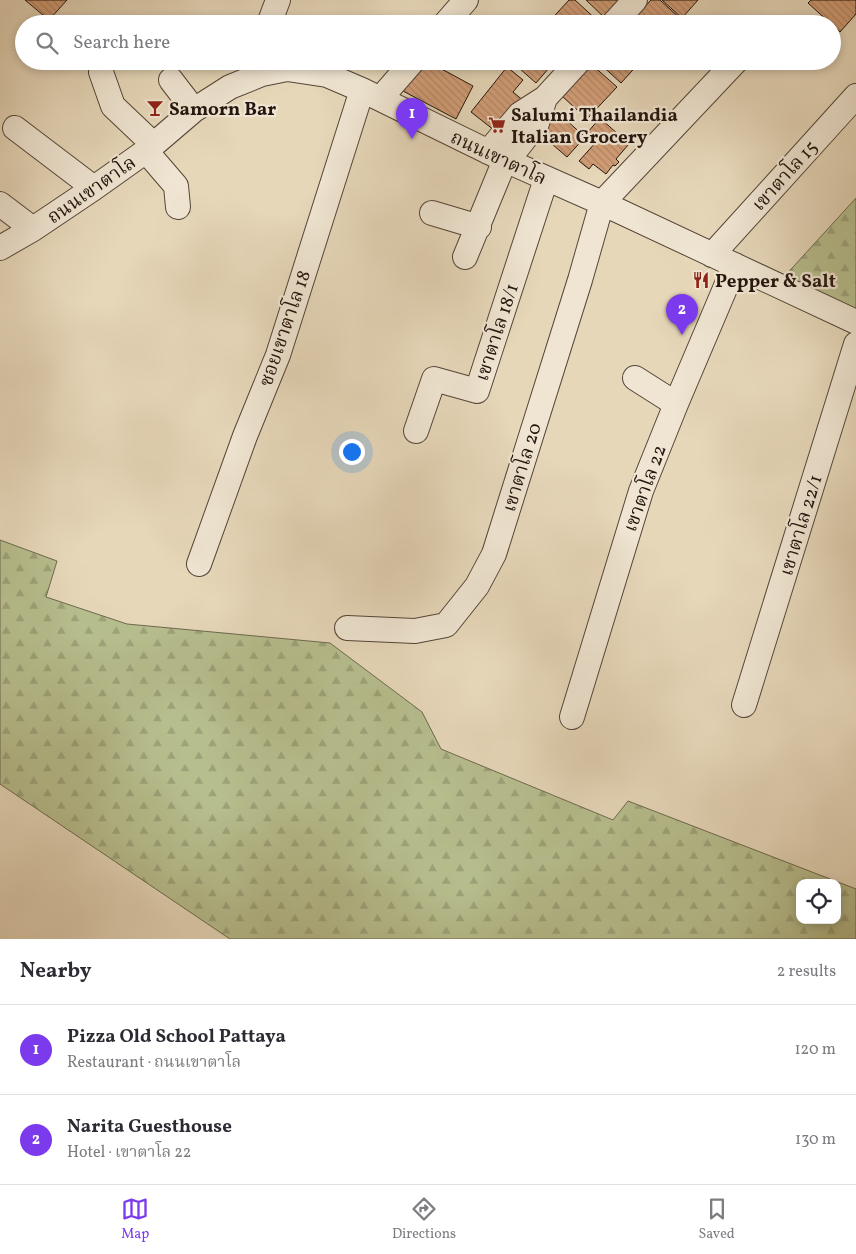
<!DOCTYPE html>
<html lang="en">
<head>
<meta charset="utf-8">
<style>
  :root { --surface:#fff; --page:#f7f7f7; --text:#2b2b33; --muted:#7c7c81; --line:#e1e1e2; --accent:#7c3aed }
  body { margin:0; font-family:Vollkorn,"Noto Serif Thai",serif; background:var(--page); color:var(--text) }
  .controls { position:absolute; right:15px; bottom:15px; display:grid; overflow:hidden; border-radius:10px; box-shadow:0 2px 8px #0003 }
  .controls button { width:45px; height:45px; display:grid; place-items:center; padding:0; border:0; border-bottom:1px solid var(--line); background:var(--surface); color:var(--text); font:25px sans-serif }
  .you { position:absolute; left:351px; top:451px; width:18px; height:18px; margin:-12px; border:4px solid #fff; border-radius:50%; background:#1a73e8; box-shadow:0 0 0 8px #1a73e833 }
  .badge { display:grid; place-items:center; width:32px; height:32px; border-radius:50%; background:var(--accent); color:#fff; font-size:16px; font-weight:700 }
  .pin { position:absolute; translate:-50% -41px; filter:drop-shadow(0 1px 2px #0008) }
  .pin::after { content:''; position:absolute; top:26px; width:18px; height:15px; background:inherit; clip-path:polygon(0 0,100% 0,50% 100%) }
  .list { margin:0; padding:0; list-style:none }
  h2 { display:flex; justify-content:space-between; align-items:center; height:65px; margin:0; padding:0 20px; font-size:21px }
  h2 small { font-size:16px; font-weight:400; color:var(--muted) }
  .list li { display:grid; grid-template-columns:32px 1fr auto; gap:15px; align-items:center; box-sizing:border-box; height:90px; padding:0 20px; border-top:1px solid var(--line) }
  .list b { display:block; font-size:19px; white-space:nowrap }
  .list p { margin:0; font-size:16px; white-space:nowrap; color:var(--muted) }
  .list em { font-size:16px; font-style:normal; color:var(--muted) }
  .icon { flex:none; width:28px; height:28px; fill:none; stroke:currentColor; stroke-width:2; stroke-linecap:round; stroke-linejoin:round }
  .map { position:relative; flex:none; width:856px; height:939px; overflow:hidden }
  .search { position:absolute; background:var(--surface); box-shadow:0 2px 8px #0003; left:15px; right:15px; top:15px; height:55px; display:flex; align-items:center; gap:12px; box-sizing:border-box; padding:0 18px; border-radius:28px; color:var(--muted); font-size:19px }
  .sheet { height:245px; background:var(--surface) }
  nav { display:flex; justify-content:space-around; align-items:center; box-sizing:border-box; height:70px; border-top:1px solid var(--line); background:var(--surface); font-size:14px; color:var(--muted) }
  nav a { display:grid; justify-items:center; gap:2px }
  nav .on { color:var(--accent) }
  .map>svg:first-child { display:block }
</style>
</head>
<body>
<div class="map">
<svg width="856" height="939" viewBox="0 0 856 939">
  <defs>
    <pattern id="forest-firs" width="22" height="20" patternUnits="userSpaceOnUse" patternTransform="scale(1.25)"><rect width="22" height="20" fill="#b7be8e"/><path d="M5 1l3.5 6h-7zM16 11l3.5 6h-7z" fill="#9da279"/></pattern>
    <pattern id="building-back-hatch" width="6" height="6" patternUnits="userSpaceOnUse" patternTransform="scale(1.25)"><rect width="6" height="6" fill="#d19d76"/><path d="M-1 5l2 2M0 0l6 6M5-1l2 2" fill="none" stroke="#b38665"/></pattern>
  </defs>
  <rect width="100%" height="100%" fill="#e6d7b9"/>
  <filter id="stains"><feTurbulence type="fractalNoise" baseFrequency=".004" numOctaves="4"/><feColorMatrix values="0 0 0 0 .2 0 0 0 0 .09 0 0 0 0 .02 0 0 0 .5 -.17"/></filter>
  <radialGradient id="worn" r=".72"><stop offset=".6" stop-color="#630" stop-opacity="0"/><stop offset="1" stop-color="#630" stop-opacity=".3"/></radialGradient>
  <!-- forest -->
  <path fill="url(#forest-firs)" stroke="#6d694e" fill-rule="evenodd" d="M 856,198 L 856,313 L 783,278 Z
    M 0,540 L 57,561 L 46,597 L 127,624 L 330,643 L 422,712 L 441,749 L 613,820 L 628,801 L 856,889 L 856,939 L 230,939 L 0,784 ZM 800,883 L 837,883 L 837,920 L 800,920 Z"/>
  <!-- building -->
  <path fill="url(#building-back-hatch)" stroke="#23140d" d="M 25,0 L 67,0 L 49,20 Z
    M 569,0 L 575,0 L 601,24 L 547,24 Z
    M 586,0 L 624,0 L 606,19 Z
    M 651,0 L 660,0 L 681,19 L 676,24 L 629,24 Z
    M 662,0 L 698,0 L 682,18 Z
    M 811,0 L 856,0 L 856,14 L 840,32 L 808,3 Z
    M 419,61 L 427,61 L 473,86 L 456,119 L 403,91 Z
    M 511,61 L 555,61 L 536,83 Z
    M 597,61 L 641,61 L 621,83 Z
    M 591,64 L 617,87 L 587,119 L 562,96 Z
    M 507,67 L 523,80 L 513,92 L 525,102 L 499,134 L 471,112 Z
    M 555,110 L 585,137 L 567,157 L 537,131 Z
    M 600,118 L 629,144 L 616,159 L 619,162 L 615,166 L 613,165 L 606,174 L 593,164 L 589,169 L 579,161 L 597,141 L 587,133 Z"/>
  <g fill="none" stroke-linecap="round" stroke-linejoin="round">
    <!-- minor casing -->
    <g stroke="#544538" stroke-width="26">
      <path id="minor" d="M 269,24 L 278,0
        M 445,24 L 466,0
        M 613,24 L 635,0
        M 101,72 L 113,106 L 153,144
        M 171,80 L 194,110
        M 380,99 L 413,61
        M 15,128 L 94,188
        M 146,151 L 176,186 L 178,207
        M 488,152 L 520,114 L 545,98 L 579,61
        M 507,161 L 537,123 L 545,98
        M 0,204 L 33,229
        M 432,213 L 479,227
        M 0,248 L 33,229 L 94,188 L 146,151 L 194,110 L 230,87 L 262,74 L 287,69 L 327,75 L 362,90 L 505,160 L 602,203 L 856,322
        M 712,255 L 856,96
        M 465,257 L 505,160
        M 635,378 L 676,404
        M 416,431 L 434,379 L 477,391 L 546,179
        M 199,564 L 245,436 L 278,355 L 362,90
        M 347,628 L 415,631 L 446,625 L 477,586 L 494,554 L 580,280 L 602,203 L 736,61
        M 744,705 L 856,344
        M 572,717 L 641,491 L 676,404 L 735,265"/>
    </g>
    <!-- minor -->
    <use href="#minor" stroke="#efe5d2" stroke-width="24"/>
  </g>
  <!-- icons -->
  <defs>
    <g id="bar-bare" transform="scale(1.35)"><path d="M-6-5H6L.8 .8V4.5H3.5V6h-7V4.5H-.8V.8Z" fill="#8f2418" stroke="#efe5d2" stroke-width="2.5" paint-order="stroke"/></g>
    <g id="supermarket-bare" transform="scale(1.35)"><path d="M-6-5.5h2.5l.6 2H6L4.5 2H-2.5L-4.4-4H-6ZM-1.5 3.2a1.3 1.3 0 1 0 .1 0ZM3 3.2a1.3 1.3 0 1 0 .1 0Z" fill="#8f2418" stroke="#efe5d2" stroke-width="2.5" paint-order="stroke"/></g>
    <g id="restaurant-bare" transform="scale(1.35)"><path d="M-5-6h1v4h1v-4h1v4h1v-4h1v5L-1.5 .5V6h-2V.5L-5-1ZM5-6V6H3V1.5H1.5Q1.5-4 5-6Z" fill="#8f2418" stroke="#efe5d2" stroke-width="2.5" paint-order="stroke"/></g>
  </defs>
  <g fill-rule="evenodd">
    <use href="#bar-bare" x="155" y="108"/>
    <use href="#supermarket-bare" x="497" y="125"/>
    <use href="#restaurant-bare" x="701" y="280"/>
  </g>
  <g text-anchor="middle" stroke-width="4.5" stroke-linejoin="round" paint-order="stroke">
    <!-- poi labels -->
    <g font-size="19" font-weight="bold" fill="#23140d" stroke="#efe5d2" text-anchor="start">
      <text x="169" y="115">Samorn Bar</text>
      <text x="511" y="121">Salumi Thailandia<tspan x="511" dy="22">Italian Grocery</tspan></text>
      <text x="715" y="287">Pepper &amp; Salt</text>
    </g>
    <!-- street labels -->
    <g font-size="19" fill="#23140d" stroke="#efe5d2">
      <text transform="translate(499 157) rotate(25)" y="7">ถนนเขาตาโล</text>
      <text transform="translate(784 175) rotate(-48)" y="7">เขาตาโล 15</text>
      <text transform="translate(91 189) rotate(-35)" y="7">ถนนเขาตาโล</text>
      <text transform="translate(284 328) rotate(-71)" y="7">ซอยเขาตาโล 18</text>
      <text transform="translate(496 332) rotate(-72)" y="7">เขาตาโล 18/1</text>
      <text transform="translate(521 467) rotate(-73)" y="7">เขาตาโล 20</text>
      <text transform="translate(644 488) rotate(-70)" y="7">เขาตาโล 22</text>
      <text transform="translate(800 525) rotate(-73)" y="7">เขาตาโล 22/1</text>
    </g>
  </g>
  <rect width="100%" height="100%" filter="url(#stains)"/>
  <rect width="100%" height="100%" fill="url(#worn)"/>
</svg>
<div class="controls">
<button><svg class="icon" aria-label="locate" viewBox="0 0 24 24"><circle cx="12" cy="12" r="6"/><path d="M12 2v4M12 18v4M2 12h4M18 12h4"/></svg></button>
</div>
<div class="you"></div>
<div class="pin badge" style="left:412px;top:139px">1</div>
<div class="pin badge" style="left:682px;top:335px">2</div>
<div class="search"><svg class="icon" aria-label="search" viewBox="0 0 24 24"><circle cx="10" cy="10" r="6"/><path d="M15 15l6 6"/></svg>Search here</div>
</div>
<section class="sheet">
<h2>Nearby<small>2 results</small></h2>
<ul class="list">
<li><span class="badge">1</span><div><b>Pizza Old School Pattaya</b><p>Restaurant · ถนนเขาตาโล</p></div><em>120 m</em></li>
<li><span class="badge">2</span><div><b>Narita Guesthouse</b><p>Hotel · เขาตาโล 22</p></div><em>130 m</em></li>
</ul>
</section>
<nav>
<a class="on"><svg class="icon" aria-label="map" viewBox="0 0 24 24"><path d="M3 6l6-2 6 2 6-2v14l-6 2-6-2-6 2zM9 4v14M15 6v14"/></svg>Map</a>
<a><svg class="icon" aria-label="directions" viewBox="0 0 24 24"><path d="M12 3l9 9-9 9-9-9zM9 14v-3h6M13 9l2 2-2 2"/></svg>Directions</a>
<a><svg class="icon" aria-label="saved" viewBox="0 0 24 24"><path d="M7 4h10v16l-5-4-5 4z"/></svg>Saved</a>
</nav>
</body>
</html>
